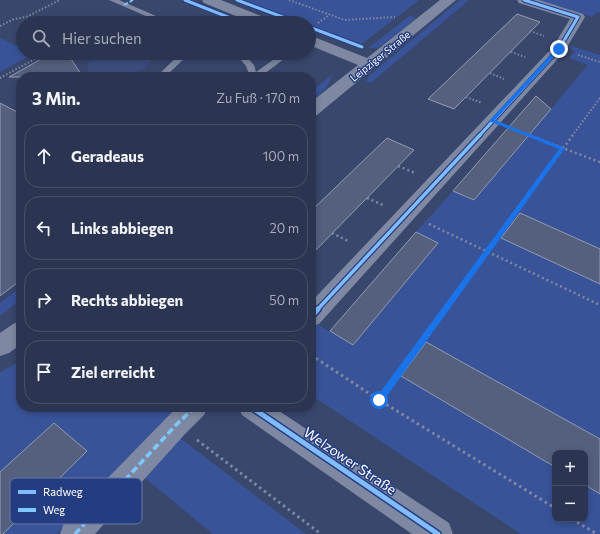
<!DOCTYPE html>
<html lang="de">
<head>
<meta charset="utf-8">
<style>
  :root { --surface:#2b3551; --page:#333d58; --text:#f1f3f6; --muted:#a6abb7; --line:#475068 }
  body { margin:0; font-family:Commissioner,sans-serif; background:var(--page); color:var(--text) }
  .controls { position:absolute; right:12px; bottom:12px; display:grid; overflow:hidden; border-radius:8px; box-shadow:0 2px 6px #0003 }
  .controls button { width:36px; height:36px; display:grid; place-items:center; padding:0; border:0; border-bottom:1px solid var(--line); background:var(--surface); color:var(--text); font:20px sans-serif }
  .stop { position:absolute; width:12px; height:12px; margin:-9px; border:3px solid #1a73e8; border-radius:50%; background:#fff }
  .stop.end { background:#1a73e8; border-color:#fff; box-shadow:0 1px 4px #0008 }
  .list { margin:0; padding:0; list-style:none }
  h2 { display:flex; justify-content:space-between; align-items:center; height:52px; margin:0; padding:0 16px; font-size:17px }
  h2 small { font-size:13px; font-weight:400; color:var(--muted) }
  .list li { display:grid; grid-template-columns:26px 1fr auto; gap:12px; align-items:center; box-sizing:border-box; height:64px; margin:0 8px 8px; padding:0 8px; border:1px solid var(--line); border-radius:16px }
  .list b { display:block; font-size:15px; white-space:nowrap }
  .list em { font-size:13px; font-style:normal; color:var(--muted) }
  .icon { flex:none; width:22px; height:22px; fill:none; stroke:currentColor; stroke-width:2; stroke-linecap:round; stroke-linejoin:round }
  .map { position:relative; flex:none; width:600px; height:534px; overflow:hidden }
  .search { position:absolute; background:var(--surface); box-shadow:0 2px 6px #0003; left:16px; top:16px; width:300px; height:44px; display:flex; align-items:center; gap:10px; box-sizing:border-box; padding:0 14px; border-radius:22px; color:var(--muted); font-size:15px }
  .panel { position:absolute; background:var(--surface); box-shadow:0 2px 6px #0003; left:16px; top:72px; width:300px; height:340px; border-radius:16px }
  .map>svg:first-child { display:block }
</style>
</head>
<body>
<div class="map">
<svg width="600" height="534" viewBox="0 0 600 534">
  <rect width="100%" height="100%" fill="#39476c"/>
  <!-- green -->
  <path fill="#395398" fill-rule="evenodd" d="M 243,0 L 419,0 L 362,44 L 309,25 L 309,23 L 304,23 Z
    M 460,0 L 469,0 L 371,83 L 366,81 L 370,75 Z
    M 537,0 L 600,0 L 600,13 L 597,12 L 592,17 Z
    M 411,15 L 416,19 L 383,45 L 377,48 L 368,48 Z
    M 0,38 L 23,49 L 23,53 L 33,54 L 0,72 Z
    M 568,45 L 600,55 L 600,534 L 521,534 L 311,395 L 311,329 L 317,324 L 353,345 L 438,243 L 416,232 L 453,191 L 474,200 L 588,65 L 569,58 L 575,52 ZM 555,453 L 585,453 L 585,519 L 555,519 Z
    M 333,74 L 326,88 L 311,102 L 311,91 Z
    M 21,287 L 21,299 L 0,316 L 0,303 Z
    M 21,361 L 21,407 L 176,407 L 160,427 L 57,534 L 0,534 L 0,372 Z
    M 176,435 L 306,534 L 213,534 L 140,474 Z"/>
  <!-- water -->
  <path fill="#3c4d7e" d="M 100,53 L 157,53 C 151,63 140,73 129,77 C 121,79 103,77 94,77 L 88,70 L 88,63 Z"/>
  <!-- building -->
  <path fill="#54607e" stroke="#929bb1" d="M 517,14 L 540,22 L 454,109 L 428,99 Z
    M 52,53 L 67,53 L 83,77 L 9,77 Z
    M 536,96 L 551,109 L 474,200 L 453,191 Z
    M 0,103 L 21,114 L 21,280 L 0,296 Z
    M 387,138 L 414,150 L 311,255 L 311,211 Z
    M 520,213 L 600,249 L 600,284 L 501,238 Z
    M 416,232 L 438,243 L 353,345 L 330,331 Z
    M 426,342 L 600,439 L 600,494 L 585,485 L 585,453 L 555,453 L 555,467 L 401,376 Z
    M 54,423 L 87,451 L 3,534 L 0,534 L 0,472 Z"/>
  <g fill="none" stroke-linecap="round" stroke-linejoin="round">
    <!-- path-far2 -->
    <path stroke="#7f88a2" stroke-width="2" stroke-dasharray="1.5 2" stroke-linecap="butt" d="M 289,0 L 345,20 L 395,17
      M 100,23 L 111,17
      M 318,23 L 329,15
      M 0,26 L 14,19 L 26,17 L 60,0
      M 530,31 L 544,36
      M 511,52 L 525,57
      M 578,55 L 600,62
      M 490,73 L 504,79
      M 189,77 L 199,77
      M 0,78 L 46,53
      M 466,97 L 482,103
      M 513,129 L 531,136
      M 572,136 L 600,98"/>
    <!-- path-far1 -->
    <path stroke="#7f88a2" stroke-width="2.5" stroke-dasharray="2 3" stroke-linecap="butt" d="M 528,135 L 600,162
      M 398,166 L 415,173
      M 367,198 L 383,205
      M 429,224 L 600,305
      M 332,233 L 348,241
      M 445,310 L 573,135"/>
    <!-- path -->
    <path stroke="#7f88a2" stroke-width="3" stroke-dasharray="2.5 3.5" stroke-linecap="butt" d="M 311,355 L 379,400 L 555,508
      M 379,400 L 446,309
      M 197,440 L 321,534
      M 572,519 L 597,534"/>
    <!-- service -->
    <path fill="#7f88a2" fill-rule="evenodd" d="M 109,0 L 119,0 L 172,23 L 162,23 Z
      M 181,53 L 190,53 L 165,77 L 156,77 Z
      M 235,53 L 243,53 L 254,65 L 256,72 L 283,53 L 292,53 L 260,77 L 250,77 L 246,66 Z"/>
    <!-- minor -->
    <path fill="#7f88a2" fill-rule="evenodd" d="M 517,0 L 539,0 L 583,14 L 585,17 L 564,52 L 319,324 L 311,326 L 311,302 L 553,47 L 570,19 L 519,3 Z
      M 177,407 L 208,407 L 204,415 L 185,434 L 95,534 L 60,534 L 64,523 Z
      M 238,407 L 273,407 L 449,523 L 453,534 L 412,534 L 242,415 Z"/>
    <!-- tertiary -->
    <path fill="#7f88a2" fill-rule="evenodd" d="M 202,0 L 221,0 L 271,20 L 273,23 L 253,23 L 204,3 Z
      M 440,0 L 456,0 L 317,115 L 311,116 L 311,102 L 358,65 L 309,45 L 309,35 L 367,58 Z
      M 21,321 L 21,344 L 9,353 L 0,356 L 0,333 L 13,324 Z"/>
    <!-- quiet-far1 -->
    <path stroke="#7dc8fe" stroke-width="2" stroke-dasharray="4.5 2" stroke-linecap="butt" d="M 124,5 L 133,0"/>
    <!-- quiet -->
    <path stroke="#7dc8fe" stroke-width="3.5" stroke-dasharray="7 3.5" stroke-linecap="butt" d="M 75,534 L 176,425 L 195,407"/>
    <!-- cycleway-far2 casing -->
    <g stroke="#243d81" stroke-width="5">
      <path id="cycleway-far2" d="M 185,0 L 243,23
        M 237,0 L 299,23
        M 309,27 L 362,47
        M 479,136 L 559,49 L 578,17 L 524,0"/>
    </g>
    <!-- cycleway-far1 casing -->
    <g stroke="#243d81" stroke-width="6">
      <path id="cycleway-far1" d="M 317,310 L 480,135"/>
    </g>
    <!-- cycleway casing -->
    <g stroke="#243d81" stroke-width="8">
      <path id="cycleway" d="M 311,317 L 318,309
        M 251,407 L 438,534"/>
    </g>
    <!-- cycleway-far2 -->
    <use href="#cycleway-far2" stroke="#80bcff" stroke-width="3"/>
    <!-- cycleway-far1 -->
    <use href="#cycleway-far1" stroke="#80bcff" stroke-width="3.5"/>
    <!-- cycleway -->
    <use href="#cycleway" stroke="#80bcff" stroke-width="5"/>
  </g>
  <!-- route -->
  <path fill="#1a73e8" d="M 557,48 L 561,49 L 495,120 L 565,148 L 382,403 L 376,403 L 376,398 L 559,149 L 489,121 Z"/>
  <g text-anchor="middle" stroke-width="3" stroke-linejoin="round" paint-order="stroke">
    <!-- far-street labels -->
    <g font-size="10" fill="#fff" stroke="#243d81">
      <text transform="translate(380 56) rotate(-39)" y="4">Leipziger Straße</text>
    </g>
    <!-- near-street labels -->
    <g font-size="14" fill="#fff" stroke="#243d81">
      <text transform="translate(350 461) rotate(34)" y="5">Welzower Straße</text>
    </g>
  </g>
  <!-- legend -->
  <rect x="10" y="478" width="132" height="46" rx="6" fill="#243d81" stroke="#6677a7" stroke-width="1"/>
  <rect x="18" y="490" width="18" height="4" fill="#80bcff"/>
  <rect x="18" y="508" width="18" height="4" fill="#7dc8fe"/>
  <g font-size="11" fill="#fff">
    <text x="43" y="496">Radweg</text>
    <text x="43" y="514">Weg</text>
  </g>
</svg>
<div class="controls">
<button>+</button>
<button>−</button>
</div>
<div class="stop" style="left:379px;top:400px"></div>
<div class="stop end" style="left:559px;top:49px"></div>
<div class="search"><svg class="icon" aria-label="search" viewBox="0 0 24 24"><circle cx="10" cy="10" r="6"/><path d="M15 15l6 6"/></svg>Hier suchen</div>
<section class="panel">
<h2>3 Min.<small>Zu Fuß · 170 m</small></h2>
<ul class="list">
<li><svg class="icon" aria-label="ahead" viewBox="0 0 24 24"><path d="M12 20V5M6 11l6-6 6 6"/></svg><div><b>Geradeaus</b></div><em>100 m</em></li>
<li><svg class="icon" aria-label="left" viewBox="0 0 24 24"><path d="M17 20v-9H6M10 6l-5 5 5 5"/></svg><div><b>Links abbiegen</b></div><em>20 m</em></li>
<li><svg class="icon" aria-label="right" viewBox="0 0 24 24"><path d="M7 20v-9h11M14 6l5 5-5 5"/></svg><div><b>Rechts abbiegen</b></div><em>50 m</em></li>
<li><svg class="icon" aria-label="arrive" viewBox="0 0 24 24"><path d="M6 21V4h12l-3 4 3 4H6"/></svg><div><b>Ziel erreicht</b></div></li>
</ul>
</section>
</div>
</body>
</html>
